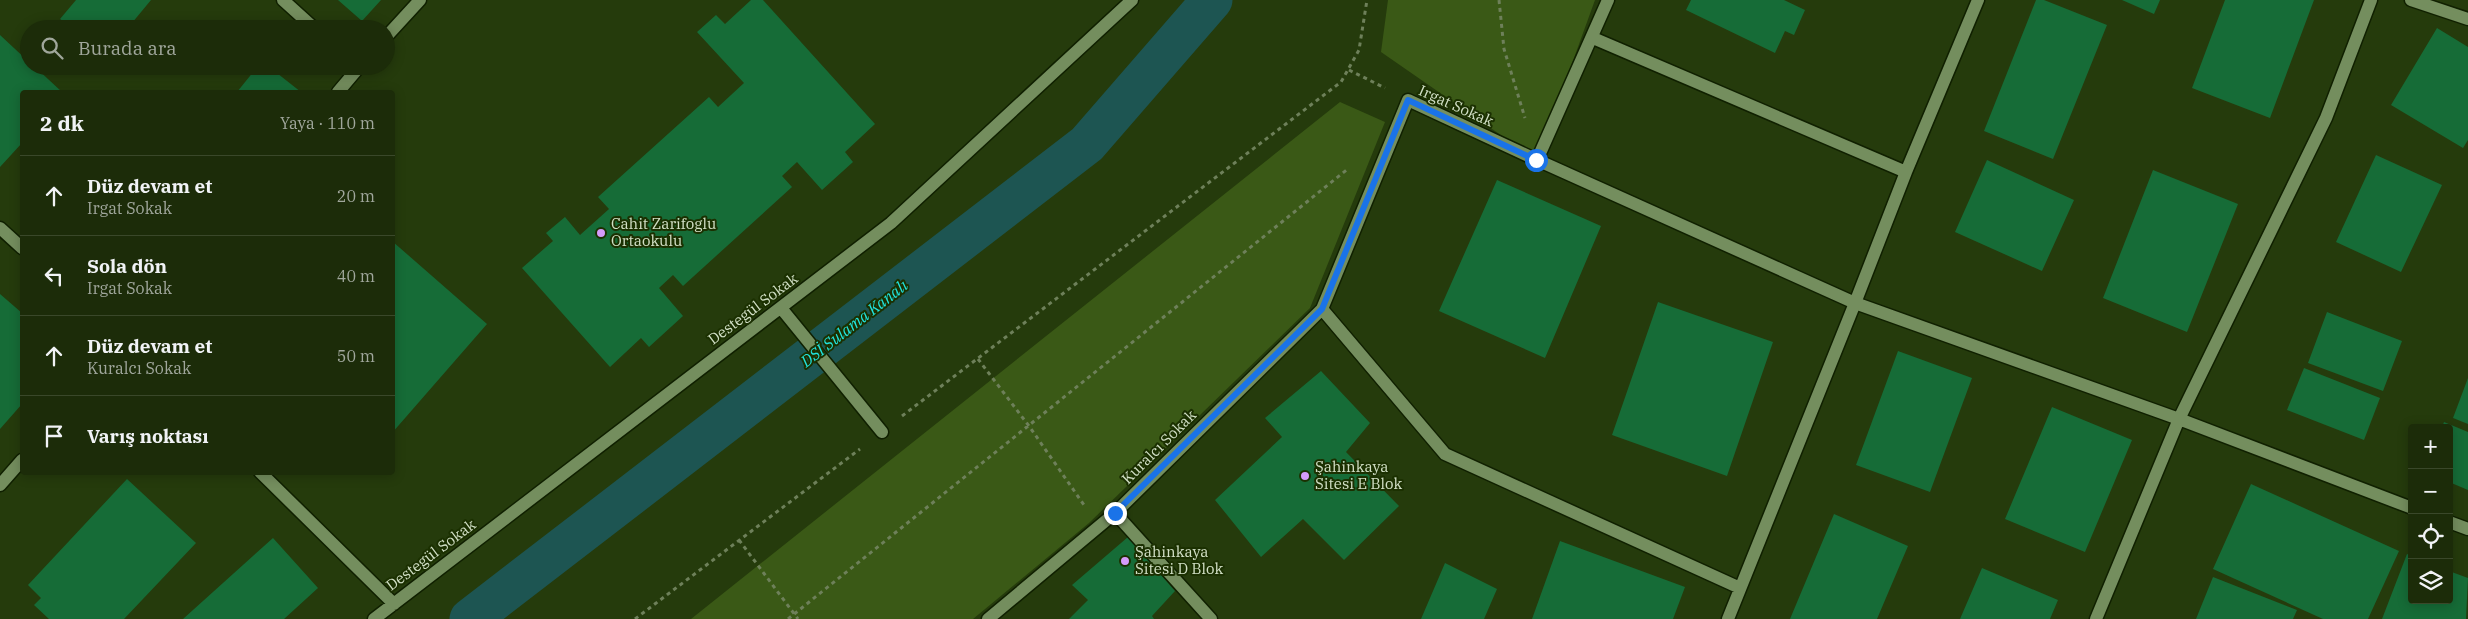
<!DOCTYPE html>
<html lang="tr">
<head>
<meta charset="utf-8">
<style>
  :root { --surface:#1c2c09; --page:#293817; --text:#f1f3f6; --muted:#a0a79c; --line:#3a482a }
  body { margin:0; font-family:"IBM Plex Serif",serif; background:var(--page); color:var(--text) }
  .controls { position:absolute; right:15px; bottom:15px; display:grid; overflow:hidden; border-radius:5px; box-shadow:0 2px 12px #0003 }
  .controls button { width:45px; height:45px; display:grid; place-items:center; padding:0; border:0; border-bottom:1px solid var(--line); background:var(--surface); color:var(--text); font:25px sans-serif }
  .stop { position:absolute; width:15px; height:15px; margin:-11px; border:4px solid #1a73e8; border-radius:50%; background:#fff }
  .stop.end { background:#1a73e8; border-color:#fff; box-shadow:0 1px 5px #0008 }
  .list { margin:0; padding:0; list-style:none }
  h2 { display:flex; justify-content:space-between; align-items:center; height:65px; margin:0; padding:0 20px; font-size:21px }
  h2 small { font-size:16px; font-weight:400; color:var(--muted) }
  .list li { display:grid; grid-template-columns:32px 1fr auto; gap:15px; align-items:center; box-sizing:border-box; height:80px; padding:0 20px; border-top:1px solid var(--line) }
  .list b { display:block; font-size:19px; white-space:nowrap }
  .list p { margin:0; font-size:16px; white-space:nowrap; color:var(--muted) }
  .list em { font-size:16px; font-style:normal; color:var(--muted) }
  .icon { flex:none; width:28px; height:28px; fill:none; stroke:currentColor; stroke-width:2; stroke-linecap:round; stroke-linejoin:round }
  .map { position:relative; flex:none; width:2468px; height:619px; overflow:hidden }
  .search { position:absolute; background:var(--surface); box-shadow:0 2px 12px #0003; left:20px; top:20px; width:375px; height:55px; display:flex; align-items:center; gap:12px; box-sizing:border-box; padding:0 18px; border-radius:28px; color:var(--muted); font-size:19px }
  .panel { position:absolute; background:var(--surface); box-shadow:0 2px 12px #0003; left:20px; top:90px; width:375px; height:385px; border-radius:5px }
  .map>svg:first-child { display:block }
</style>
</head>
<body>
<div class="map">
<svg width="2468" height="619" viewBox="0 0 2468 619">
  <rect width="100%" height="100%" fill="#253b0c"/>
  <!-- green -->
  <path fill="#3a5916" d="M 1388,0 L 1595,0 L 1537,160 L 1381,52 Z
    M 1340,102 L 1385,122 L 1310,308 L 1089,523 L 973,619 L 691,619 Z"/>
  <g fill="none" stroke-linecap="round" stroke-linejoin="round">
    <!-- canal -->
    <path stroke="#1d5552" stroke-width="41" d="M 470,619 L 1087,144 L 1212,0"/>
  </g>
  <!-- building -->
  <path fill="#166c37" d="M 76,0 L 151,0 L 127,29 L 73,29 L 60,19 Z
    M 338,0 L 381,0 L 362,21 Z
    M 751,0 L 763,0 L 875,124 L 845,152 L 853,162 L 822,190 L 797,162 L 782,176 L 792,187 L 683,286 L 673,275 L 659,288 L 683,316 L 649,347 L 641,338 L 610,367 L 522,268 L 553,241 L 546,233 L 565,217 L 580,235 L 609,209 L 598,197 L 709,97 L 718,107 L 744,83 L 697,32 L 716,15 L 725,24 Z
    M 1691,0 L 1784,0 L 1805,10 L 1794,35 L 1785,31 L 1775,53 L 1686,10 Z
    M 2036,0 L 2044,0 L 2107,25 L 2053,159 L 1984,131 Z
    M 2122,0 L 2160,0 L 2154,14 Z
    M 2225,0 L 2314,0 L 2270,118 L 2192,88 Z
    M 2437,28 L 2468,47 L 2468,140 L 2463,148 L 2391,105 Z
    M 0,35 L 29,62 L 29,66 L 34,66 L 62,92 L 22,92 L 22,143 L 0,167 Z
    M 258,66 L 268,66 L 301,92 L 237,92 Z
    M 2376,155 L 2442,185 L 2401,272 L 2336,242 Z
    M 1987,160 L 2074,200 L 2042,271 L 1955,232 Z
    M 2153,170 L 2238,204 L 2187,332 L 2103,298 Z
    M 1497,180 L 1601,226 L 1545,358 L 1439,311 Z
    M 392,241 L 487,324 L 392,433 Z
    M 0,294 L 22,313 L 22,404 L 0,429 Z
    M 1658,302 L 1773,342 L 1727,476 L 1612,435 Z
    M 2327,312 L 2402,341 L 2383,391 L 2308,363 Z
    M 1898,351 L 1972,378 L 1930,492 L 1856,465 Z
    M 2304,368 L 2380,398 L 2364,440 L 2287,410 Z
    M 1321,371 L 1370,423 L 1346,452 L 1399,506 L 1344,560 L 1303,519 L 1261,557 L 1215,500 L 1282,437 L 1265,418 Z
    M 2468,378 L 2468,424 L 2453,418 Z
    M 2052,407 L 2132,440 L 2085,552 L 2005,519 Z
    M 2444,422 L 2468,432 L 2468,490 L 2449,482 L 2449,428 L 2442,428 Z
    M 127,479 L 196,543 L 124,619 L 49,619 L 34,605 L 41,598 L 28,585 Z
    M 2251,484 L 2399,551 L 2368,619 L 2323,619 L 2213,569 Z
    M 1834,514 L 1908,546 L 1877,619 L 1790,619 Z
    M 1128,537 L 1175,591 L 1152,616 L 1154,619 L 1069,619 L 1088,600 L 1072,585 Z
    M 273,538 L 318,588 L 284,619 L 183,619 Z
    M 1560,541 L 1685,587 L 1673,619 L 1532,619 Z
    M 2407,554 L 2412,556 L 2412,600 L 2449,600 L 2449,571 L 2468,578 L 2466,619 L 2382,619 Z
    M 1445,563 L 1497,589 L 1484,619 L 1421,619 Z
    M 1982,568 L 2058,600 L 2050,619 L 1960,619 Z
    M 2213,577 L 2297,610 L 2293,619 L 2196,619 Z"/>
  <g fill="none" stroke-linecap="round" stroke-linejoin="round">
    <!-- street casing -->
    <g stroke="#102000" stroke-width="15">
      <path id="street" d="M 283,0 L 315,29
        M 2411,0 L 2468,19
        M 386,37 L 420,0
        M 1593,38 L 1906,172 L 1855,303 L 2179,419 L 2412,508
        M 338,92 L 360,66
        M 1537,160 L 1855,303 L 1728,619
        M 1906,172 L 1978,0
        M 0,228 L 22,248
        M 781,308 L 882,432
        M 1322,309 L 1445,454 L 1740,588
        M 260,472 L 394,604
        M 0,485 L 22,460
        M 1115,513 L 1211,619
        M 2449,522 L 2468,529
        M 374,619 L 891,223 L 1132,0
        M 988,619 L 1115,513 L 1322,309 L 1408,100 L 1537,160 L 1608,0
        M 2096,619 L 2179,419 L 2326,118 L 2371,0"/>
    </g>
    <!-- path -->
    <path stroke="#6e805a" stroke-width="3" stroke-dasharray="4 4" stroke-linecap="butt" d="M 1499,0 L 1504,49 L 1525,118
      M 1349,70 L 1385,88
      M 978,359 L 1029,426 L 1084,505
      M 902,416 L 1341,82 L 1359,50 L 1367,0
      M 739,540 L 798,619
      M 635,619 L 860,449
      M 788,619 L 1349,168"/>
    <!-- street -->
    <use href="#street" stroke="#748e5e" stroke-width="12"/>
  </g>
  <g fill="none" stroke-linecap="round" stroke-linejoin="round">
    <!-- route -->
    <path stroke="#1a73e8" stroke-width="6" d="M 1115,513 L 1322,309 L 1408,100 L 1536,160"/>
  </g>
  <!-- markers -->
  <g fill="#d59bfa" stroke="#1b3001" stroke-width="2">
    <circle cx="601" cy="233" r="5"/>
    <circle cx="1305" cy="476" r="5"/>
    <circle cx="1125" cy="561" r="5"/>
  </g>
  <g text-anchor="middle" stroke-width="4" stroke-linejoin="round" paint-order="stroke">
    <!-- street labels -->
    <g font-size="15" fill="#d2e0c6" stroke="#1b3001">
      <text transform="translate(1456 106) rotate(24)" y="5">Irgat Sokak</text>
      <text transform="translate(753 309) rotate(-37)" y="5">Destegül Sokak</text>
      <text transform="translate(1159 447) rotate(-45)" y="5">Kuralcı Sokak</text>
      <text transform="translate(431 555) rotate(-37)" y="5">Destegül Sokak</text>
    </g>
    <!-- poi labels -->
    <g font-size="15" fill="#d2e0c6" stroke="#1b3001" text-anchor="start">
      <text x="611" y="229">Cahit Zarifoglu<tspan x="611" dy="17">Ortaokulu</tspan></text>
      <text x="1315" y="472">Şahinkaya<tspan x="1315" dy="17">Sitesi E Blok</tspan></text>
      <text x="1135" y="557">Şahinkaya<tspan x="1135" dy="17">Sitesi D Blok</tspan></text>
    </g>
    <!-- water labels -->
    <g font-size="16" font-style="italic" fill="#21e4de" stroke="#1b3001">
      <text transform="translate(854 323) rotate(-38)" y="6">DSİ Sulama Kanalı</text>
    </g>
  </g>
</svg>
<div class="controls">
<button>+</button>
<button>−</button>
<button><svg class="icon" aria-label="locate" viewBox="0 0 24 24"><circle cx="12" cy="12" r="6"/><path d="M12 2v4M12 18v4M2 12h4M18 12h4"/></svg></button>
<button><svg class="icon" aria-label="layers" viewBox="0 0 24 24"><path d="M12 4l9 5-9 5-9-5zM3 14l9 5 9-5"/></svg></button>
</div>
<div class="stop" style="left:1536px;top:160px"></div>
<div class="stop end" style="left:1115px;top:513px"></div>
<div class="search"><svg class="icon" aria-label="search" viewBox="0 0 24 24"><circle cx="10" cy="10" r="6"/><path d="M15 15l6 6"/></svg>Burada ara</div>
<section class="panel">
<h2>2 dk<small>Yaya · 110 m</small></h2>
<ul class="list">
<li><svg class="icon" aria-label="ahead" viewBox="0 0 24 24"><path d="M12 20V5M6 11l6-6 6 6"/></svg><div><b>Düz devam et</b><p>Irgat Sokak</p></div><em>20 m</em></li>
<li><svg class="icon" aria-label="left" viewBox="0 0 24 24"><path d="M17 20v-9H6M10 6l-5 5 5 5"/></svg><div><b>Sola dön</b><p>Irgat Sokak</p></div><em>40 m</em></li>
<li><svg class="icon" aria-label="ahead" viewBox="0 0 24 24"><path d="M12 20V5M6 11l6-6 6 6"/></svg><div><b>Düz devam et</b><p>Kuralcı Sokak</p></div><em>50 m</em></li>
<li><svg class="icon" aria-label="arrive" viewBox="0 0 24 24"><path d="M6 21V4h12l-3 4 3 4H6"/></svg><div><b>Varış noktası</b></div></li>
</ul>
</section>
</div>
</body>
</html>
